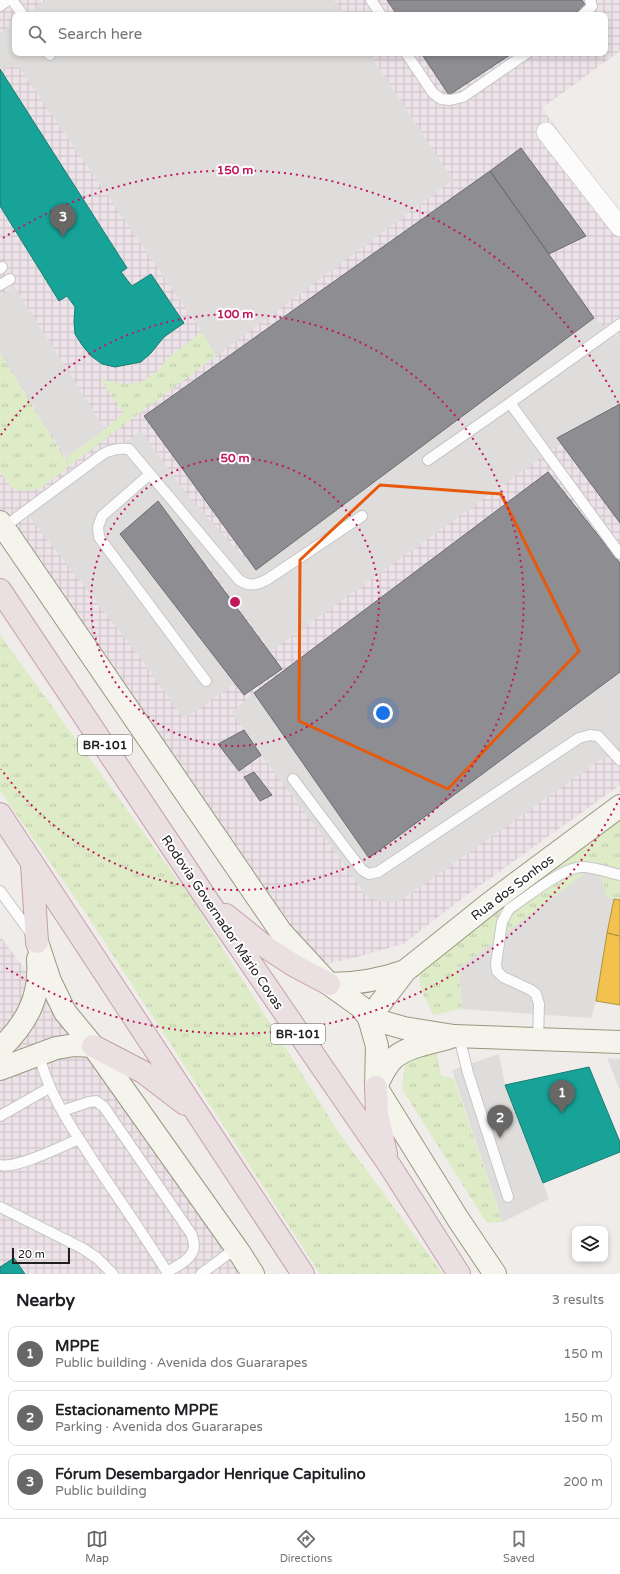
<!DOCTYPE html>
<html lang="en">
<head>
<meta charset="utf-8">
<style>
  :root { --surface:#fff; --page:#f2f2f2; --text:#202124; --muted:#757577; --line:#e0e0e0; --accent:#686766 }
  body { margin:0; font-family:"Varela Round",sans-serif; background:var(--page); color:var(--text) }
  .controls { position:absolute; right:12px; bottom:12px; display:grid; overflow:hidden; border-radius:8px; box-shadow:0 2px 6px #0003 }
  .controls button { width:36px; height:36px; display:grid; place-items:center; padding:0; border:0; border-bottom:1px solid var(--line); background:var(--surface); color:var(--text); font:20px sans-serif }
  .scale { position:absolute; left:12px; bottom:10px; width:58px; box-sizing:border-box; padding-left:4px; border:2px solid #202020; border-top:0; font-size:11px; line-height:14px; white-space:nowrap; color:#202020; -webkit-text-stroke:3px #fff; paint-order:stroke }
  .you { position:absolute; left:383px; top:713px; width:14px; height:14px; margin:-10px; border:3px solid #fff; border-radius:50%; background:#1a73e8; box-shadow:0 0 0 6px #1a73e833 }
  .badge { display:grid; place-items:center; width:26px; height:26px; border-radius:50%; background:var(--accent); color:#fff; font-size:13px; font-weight:700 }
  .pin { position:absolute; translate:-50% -33px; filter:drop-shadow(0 1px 2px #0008) }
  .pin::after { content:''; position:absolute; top:21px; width:14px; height:12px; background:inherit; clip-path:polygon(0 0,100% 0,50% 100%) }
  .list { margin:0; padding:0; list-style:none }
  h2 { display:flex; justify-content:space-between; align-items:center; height:52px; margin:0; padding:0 16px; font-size:17px }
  h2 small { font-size:13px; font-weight:400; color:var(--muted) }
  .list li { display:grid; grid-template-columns:26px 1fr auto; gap:12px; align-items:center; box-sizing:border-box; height:56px; margin:0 8px 8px; padding:0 8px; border:1px solid var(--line); border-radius:8px }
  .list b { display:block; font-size:15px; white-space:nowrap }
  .list p { margin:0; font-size:13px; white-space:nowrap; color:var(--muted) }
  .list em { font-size:13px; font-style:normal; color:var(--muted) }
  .icon { flex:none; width:22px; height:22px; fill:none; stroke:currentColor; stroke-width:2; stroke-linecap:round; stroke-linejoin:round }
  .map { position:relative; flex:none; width:620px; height:1274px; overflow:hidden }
  .search { position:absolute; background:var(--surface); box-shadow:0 2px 6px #0003; left:12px; right:12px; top:12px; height:44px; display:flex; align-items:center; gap:10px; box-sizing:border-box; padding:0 14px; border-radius:8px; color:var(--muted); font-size:15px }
  .sheet { height:244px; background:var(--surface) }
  nav { display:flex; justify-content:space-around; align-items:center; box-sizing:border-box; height:56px; border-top:1px solid var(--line); background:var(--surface); font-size:11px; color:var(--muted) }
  nav a { display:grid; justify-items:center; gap:2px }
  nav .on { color:var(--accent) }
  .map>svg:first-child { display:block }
</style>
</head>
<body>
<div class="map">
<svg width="620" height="1274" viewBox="0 0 620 1274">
  <defs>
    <pattern id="industrial-grid" width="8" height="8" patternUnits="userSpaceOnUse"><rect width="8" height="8" fill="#ece2e8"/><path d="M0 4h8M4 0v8" fill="none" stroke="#cac2c7"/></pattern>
    <pattern id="grass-tufts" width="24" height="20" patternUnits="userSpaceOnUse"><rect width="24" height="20" fill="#ddebc7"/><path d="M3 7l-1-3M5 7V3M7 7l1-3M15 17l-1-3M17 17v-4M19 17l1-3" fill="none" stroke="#bdc9ab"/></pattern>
  </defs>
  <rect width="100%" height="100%" fill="#efece9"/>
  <!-- industrial -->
  <path fill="url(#industrial-grid)" fill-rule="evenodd" d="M 0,0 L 620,0 L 620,51 L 542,108 L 620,215 L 620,785 L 468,894 L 403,944 L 357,957 L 326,964 L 316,959 L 306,948 L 145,723 L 0,509 ZM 15,15 L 605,15 L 605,53 L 15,53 Z
    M 0,936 L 250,1274 L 0,1274 Z"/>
  <!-- grass -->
  <path fill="url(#grass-tufts)" d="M 202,332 L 216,356 L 69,466 L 41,488 L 25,491 L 13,489 L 0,472 L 0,353 L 68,464 L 66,458 L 105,429 L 124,413 L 100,379 L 124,384 L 141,382 L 158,371 L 168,358 Z
    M 0,635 L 191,898 L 339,1133 L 443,1274 L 320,1274 L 83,909 L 0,791 Z
    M 620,804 L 620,900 L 607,897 L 597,865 L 459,968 L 462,1009 L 433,1015 L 422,992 L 417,968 Z
    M 436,1049 L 441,1075 L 454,1079 L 503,1222 L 487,1223 L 402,1089 L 405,1064 Z"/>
  <!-- parking -->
  <path fill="#dfdddc" d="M 47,0 L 334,0 L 344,15 L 26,15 Z
    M 15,22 L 15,53 L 369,53 L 453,180 L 216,356 L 202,332 L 18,66 L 0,69 L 0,33 Z
    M 14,286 L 105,429 L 66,458 L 0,352 L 0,296 Z
    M 594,318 L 620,339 L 620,401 L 271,651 L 223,585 L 158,502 L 120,533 L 234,684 L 184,719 L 136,652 L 28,515 L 141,431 L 191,500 L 256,570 Z
    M 620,672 L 620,746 L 400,901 L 385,902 L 367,897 L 331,846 L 261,755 L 232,712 L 254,693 L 369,858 Z
    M 597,864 L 607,897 L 614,899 L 607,933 L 596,1001 L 591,1018 L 462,1009 L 459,968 Z
    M 499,1054 L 505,1085 L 549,1199 L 503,1222 L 452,1070 Z
    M 607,1058 L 620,1059 L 620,1090 Z"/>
  <!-- homes -->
  <path fill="#f2c14e" stroke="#b39140" d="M 614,899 L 620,900 L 620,936 L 607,933 Z
    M 607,933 L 620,936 L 620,1005 L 596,1001 Z"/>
  <!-- public -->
  <path fill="#17a398" stroke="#1a7c74" d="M 0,69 L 127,268 L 121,272 L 132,286 L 151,274 L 184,323 L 164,337 L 151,353 L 141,362 L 115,367 L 102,364 L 91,356 L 82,345 L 75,334 L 74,321 L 75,307 L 67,296 L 59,301 L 0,206 Z
    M 589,1067 L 620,1142 L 620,1152 L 543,1183 L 505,1085 Z
    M 14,1258 L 25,1274 L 0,1274 L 0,1267 Z"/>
  <!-- industry -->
  <path fill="#8d8d92" stroke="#6c6c70" d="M 387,0 L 582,0 L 586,6 L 572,15 L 397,15 Z
    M 421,53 L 513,53 L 449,95 Z
    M 521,148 L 586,236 L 549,254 L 490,171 Z
    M 490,171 L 594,318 L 256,570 L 144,416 Z
    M 620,404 L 620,523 L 557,438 Z
    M 548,472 L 620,563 L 620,672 L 369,858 L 254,693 Z
    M 158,501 L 282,669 L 244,695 L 120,534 Z
    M 244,730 L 261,755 L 239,771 L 218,744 Z
    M 254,772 L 272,795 L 260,801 L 244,777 Z"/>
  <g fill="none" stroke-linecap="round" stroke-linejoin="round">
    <!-- lane casing -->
    <g stroke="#c7c6c5" stroke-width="12">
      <path id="lane" d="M 12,0 L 23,15
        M 371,0 L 381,15
        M 0,6 L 8,0
        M 583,15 L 592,6 L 590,0
        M 48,53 L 50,55
        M 406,53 L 433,93 L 441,99 L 450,100 L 463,97 L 527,53
        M 0,269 L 2,267
        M 0,285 L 10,279
        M 510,403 L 620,554
        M 428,460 L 510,403 L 620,324
        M 150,474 L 102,516 L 98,527 L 99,537 L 206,681
        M 4,527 L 103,454 C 112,449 119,448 129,449 L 239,580 C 250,587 257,585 268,579 L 362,516
        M 293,779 L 362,870 L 369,874 L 378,872 L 579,738 L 590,735 L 598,736 L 620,760
        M 0,891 L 33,936
        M 459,1037 L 468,1073 L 508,1197
        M 538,1040 L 539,1004 L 536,994 L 531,990 L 503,977 L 497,971 L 496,964 L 502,922 L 509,909 C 526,898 565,865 584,867 C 596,868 608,872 620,875
        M 39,1054 C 48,1094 72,1128 94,1162 C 118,1198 144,1235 167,1272 C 177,1266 194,1259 194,1245 C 194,1242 192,1238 192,1235 L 104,1107 L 96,1101 L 89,1102 L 62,1111
        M 0,1116 L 49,1088
        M 0,1165 C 17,1169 62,1146 79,1139
        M 0,1207 L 82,1248 L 97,1258 L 113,1274
        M 201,1274 L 236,1248"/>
    </g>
    <!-- street casing -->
    <g stroke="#c7c6c5" stroke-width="20">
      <path id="street" d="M 546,132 L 620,227"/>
    </g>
    <!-- secondary casing -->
    <g stroke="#999980" stroke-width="24">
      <path id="secondary" d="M 0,522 L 281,932 L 329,984 L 361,1007 L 369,1018 L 377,1046 L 376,1087 L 458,1219 L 495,1274
        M 37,942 L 50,981 L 65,1012 L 93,1046 L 239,1252 L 253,1274
        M 329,984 C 356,984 380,980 405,971
        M 369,1018 L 405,971 L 490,903 L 620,806
        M 369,1018 L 404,1028 L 454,1036 L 620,1042
        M 0,1049 C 27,1023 41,997 38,959
        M 0,1069 L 56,1048 L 75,1045 L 93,1046
        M 377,1084 C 382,1075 386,1065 394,1058 C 408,1046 431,1043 448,1038"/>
    </g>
    <!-- highway casing -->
    <g stroke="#c59fac" stroke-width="24">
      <path id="highway" d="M 0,590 L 208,901 L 390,1166 L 459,1274
        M 0,814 L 303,1274
        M 32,864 L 37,942
        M 226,915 L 267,948 L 295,966 L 329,984
        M 93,1046 L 143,1072 L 185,1104
        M 376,1087 L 377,1113 L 386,1154"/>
    </g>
    <!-- lane -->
    <use href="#lane" stroke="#fdfcfc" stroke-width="10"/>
    <!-- street -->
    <use href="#street" stroke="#fdfcfc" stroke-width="19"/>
    <!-- secondary -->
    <use href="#secondary" stroke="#f4f4ec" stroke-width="22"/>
    <!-- highway -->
    <use href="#highway" stroke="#ebe0e1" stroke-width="22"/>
  </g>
  <!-- marked area -->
  <path fill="none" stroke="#e8590c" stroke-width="3" stroke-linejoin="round" d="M 380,485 L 501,494 L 579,651 L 448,789 L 299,721 L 300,560 Z"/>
  <!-- distance rings -->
  <g fill="none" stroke="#c2185b" stroke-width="2" stroke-dasharray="2 4">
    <circle cx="235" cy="602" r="144"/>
    <path d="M1 435A288 288 0 1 1 1 769"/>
    <path d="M620 798A432 432 0 0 1 3 966M3 238A432 432 0 0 1 620 406"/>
  </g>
  <g text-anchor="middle" stroke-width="4" stroke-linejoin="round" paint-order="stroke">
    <!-- shield labels -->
    <g fill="#fff" stroke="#636363" stroke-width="1">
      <rect x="78" y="735" width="54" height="20" rx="3"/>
      <rect x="271" y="1024" width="54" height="20" rx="3"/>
    </g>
    <g font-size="12" font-weight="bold" fill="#202020">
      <text x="105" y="749">BR-101</text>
      <text x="298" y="1038">BR-101</text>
    </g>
    <!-- street labels -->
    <g font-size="13" fill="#202020" stroke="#fff">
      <text transform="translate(512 887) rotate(-37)" y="5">Rua dos Sonhos</text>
      <text transform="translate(223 922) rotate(56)" y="5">Rodovia Governador Mário Covas</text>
    </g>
  </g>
  <circle cx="235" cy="602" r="6" fill="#c2185b" stroke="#fff" stroke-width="2"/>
  <g font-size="12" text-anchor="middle" font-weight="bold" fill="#c2185b" stroke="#fff" stroke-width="4" stroke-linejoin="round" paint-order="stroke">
    <text x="235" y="174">150 m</text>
    <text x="235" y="318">100 m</text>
    <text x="235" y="462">50 m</text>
  </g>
</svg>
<div class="controls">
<button><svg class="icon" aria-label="layers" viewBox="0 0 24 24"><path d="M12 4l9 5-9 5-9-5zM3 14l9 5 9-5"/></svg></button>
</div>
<div class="scale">20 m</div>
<div class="you"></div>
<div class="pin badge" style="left:562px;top:1113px">1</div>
<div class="pin badge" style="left:500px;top:1138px">2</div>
<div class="pin badge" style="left:63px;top:237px">3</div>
<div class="search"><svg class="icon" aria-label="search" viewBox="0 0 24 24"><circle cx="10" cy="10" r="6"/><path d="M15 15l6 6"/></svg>Search here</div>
</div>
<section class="sheet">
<h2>Nearby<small>3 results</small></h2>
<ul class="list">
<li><span class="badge">1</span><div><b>MPPE</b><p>Public building · Avenida dos Guararapes</p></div><em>150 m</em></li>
<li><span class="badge">2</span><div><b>Estacionamento MPPE</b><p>Parking · Avenida dos Guararapes</p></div><em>150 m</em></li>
<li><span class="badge">3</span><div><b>Fórum Desembargador Henrique Capitulino</b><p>Public building</p></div><em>200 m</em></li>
</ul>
</section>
<nav>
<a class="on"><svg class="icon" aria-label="map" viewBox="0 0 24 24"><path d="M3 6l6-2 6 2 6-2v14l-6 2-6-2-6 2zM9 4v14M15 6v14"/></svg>Map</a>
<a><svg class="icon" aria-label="directions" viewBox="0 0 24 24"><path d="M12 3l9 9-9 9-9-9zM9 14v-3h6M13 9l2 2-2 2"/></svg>Directions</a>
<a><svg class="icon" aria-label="saved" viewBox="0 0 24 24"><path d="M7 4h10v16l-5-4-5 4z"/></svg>Saved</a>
</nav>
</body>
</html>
